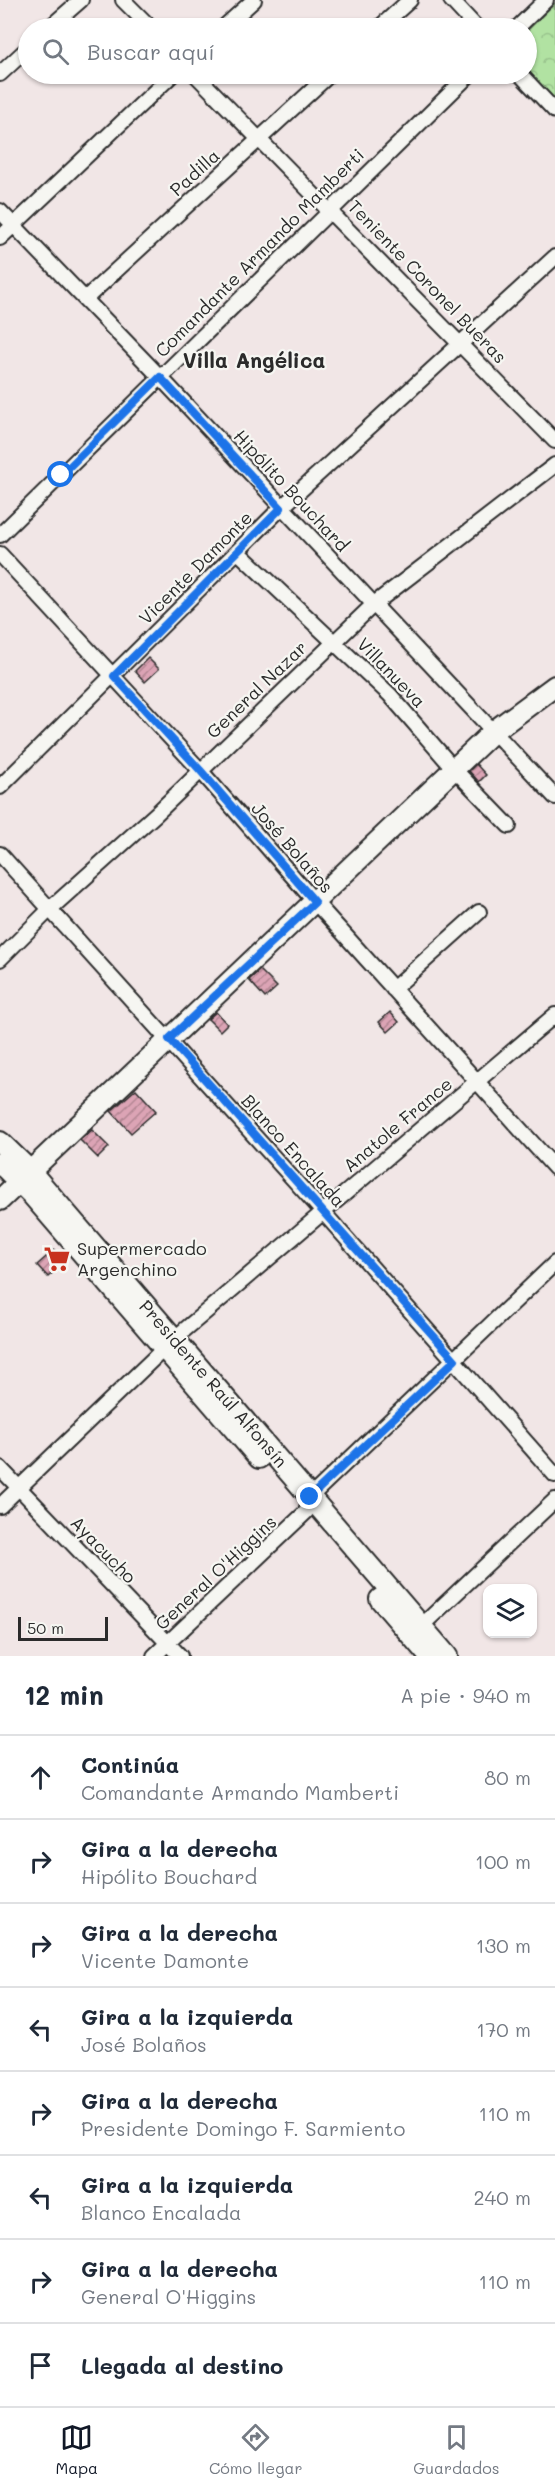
<!DOCTYPE html>
<html lang="es">
<head>
<meta charset="utf-8">
<style>
  :root { --surface:#fff; --page:#f6f6f7; --text:#1f2937; --muted:#747a83; --line:#e0e1e3; --accent:#111827 }
  body { margin:0; font-family:Mali,sans-serif; background:var(--page); color:var(--text) }
  .controls { position:absolute; right:18px; bottom:18px; display:grid; overflow:hidden; border-radius:12px; box-shadow:0 2px 4px #0004 }
  .controls button { width:54px; height:54px; display:grid; place-items:center; padding:0; border:0; border-bottom:2px solid var(--line); background:var(--surface); color:var(--text); font:30px sans-serif }
  .scale { position:absolute; left:18px; bottom:15px; width:90px; box-sizing:border-box; padding-left:6px; border:3px solid #2b2b2b; border-top:0; font-size:16px; line-height:21px; white-space:nowrap; color:#2b2b2b; -webkit-text-stroke:4px #f6f6f2; paint-order:stroke }
  .stop { position:absolute; width:18px; height:18px; margin:-14px; border:4px solid #1a73e8; border-radius:50%; background:#fff }
  .stop.end { background:#1a73e8; border-color:#fff; box-shadow:0 2px 6px #0008 }
  .list { margin:0; padding:0; list-style:none }
  h2 { display:flex; justify-content:space-between; align-items:center; height:78px; margin:0; padding:0 24px; font-size:26px }
  h2 small { font-size:20px; font-weight:400; color:var(--muted) }
  .list li { display:grid; grid-template-columns:39px 1fr auto; gap:18px; align-items:center; box-sizing:border-box; height:84px; padding:0 24px; border-top:2px solid var(--line) }
  .list b { display:block; font-size:22px; white-space:nowrap }
  .list p { margin:0; font-size:20px; white-space:nowrap; color:var(--muted) }
  .list em { font-size:20px; font-style:normal; color:var(--muted) }
  .icon { flex:none; width:33px; height:33px; fill:none; stroke:currentColor; stroke-width:2; stroke-linecap:round; stroke-linejoin:round }
  .map { position:relative; flex:none; width:555px; height:1656px; overflow:hidden }
  .search { position:absolute; background:var(--surface); box-shadow:0 2px 4px #0004; left:18px; right:18px; top:18px; height:66px; display:flex; align-items:center; gap:15px; box-sizing:border-box; padding:0 21px; border-radius:33px; color:var(--muted); font-size:22px }
  .sheet { height:750px; background:var(--surface) }
  nav { display:flex; justify-content:space-around; align-items:center; box-sizing:border-box; height:84px; border-top:2px solid var(--line); background:var(--surface); font-size:16px; color:var(--muted) }
  nav a { display:grid; justify-items:center; gap:3px }
  nav .on { color:var(--accent) }
  .map>svg:first-child { display:block }
</style>
</head>
<body>
<div class="map">
<svg width="555" height="1656" viewBox="0 0 555 1656">
  <defs>
    <pattern id="park-crowns" width="20" height="18" patternUnits="userSpaceOnUse" patternTransform="scale(1.5)"><rect width="20" height="18" fill="#b1e2a2"/><path d="M2 6a3 3 0 1 1 6 0M12 15a3 3 0 1 1 6 0" fill="none" stroke="#98c28c"/></pattern>
    <pattern id="building-hatch" width="6" height="6" patternUnits="userSpaceOnUse" patternTransform="scale(1.5)"><rect width="6" height="6" fill="#dca4b5"/><path d="M-1 1l2-2M0 6l6-6M5 7l2-2" fill="none" stroke="#b38693"/></pattern>
  </defs>
  <rect width="100%" height="100%" fill="#f1e6e6"/>
  <filter id="ink" filterUnits="userSpaceOnUse"><feTurbulence type="fractalNoise" baseFrequency=".0167" numOctaves="2"/><feDisplacementMap in="SourceGraphic" scale="12" xChannelSelector="R" yChannelSelector="G"/><feConvolveMatrix kernelMatrix="1 2 1 2 8 2 1 2 1" color-interpolation-filters="sRGB"/></filter>
  <g filter="url(#ink)">
    <!-- park -->
    <path fill="url(#park-crowns)" stroke="#6e8666" stroke-width="1.5" d="M 555,3 L 555,101 L 527,71 L 527,31 Z"/>
    <!-- building -->
    <path fill="url(#building-hatch)" stroke="#2b2b2b" stroke-width="1.5" d="M 148,658 L 159,669 L 145,682 L 135,671 Z
      M 476,764 L 486,775 L 479,782 L 469,771 Z
      M 260,970 L 277,987 L 265,998 L 249,980 Z
      M 216,1012 L 227,1024 L 220,1031 L 208,1019 Z
      M 390,1012 L 399,1022 L 388,1032 L 379,1022 Z
      M 136,1089 L 156,1111 L 131,1133 L 111,1111 Z
      M 92,1130 L 109,1147 L 98,1158 L 80,1140 Z
      M 54,1250 L 65,1262 L 48,1277 L 37,1265 Z"/>
    <g fill="none" stroke-linecap="round" stroke-linejoin="round">
      <!-- street casing -->
      <g stroke="#2b2b2b" stroke-width="18">
        <path id="street" d="M 123,0 L 151,28
          M 451,0 L 477,28
          M 49,28 L 81,0
          M 223,28 L 254,0
          M 379,28 L 410,0
          M 517,28 L 546,0
          M 0,74 L 28,48
          M 195,74 L 555,441
          M 520,74 L 555,111
          M 0,211 L 160,377 L 555,797
          M 0,238 L 173,74
          M 85,299 L 330,74
          M 0,535 L 470,74
          M 238,552 L 390,695 L 454,769 L 509,826
          M 0,554 L 200,770 L 315,902 L 555,1168
          M 0,787 L 281,508 L 555,257
          M 0,854 L 323,1212 L 555,1475
          M 0,959 L 50,909 L 156,814 L 374,604 L 555,465
          M 393,989 L 479,912
          M 0,1468 L 180,1656
          M 0,1506 L 175,1338 L 555,1015
          M 415,1632 L 555,1500
          M 154,1656 L 306,1512 L 310,1497 L 555,1263"/>
      </g>
      <!-- secondary casing -->
      <g stroke="#2b2b2b" stroke-width="24">
        <path id="secondary" d="M 0,1142 L 30,1171 L 447,1656
          M 0,1163 L 32,1195 L 259,1458
          M 0,1200 L 494,731 L 555,686
          M 380,1599 L 429,1656"/>
      </g>
      <!-- street -->
      <use href="#street" stroke="#f6f6f2" stroke-width="14"/>
      <!-- secondary -->
      <use href="#secondary" stroke="#f6f6f2" stroke-width="20"/>
    </g>
  </g>
  <g fill="none" stroke-linecap="round" stroke-linejoin="round" filter="url(#ink)">
    <!-- route -->
    <path stroke="#1a73e8" stroke-width="8" d="M 61,475 L 160,377 L 281,508 L 114,676 L 200,770 L 315,902 L 169,1039 L 455,1360 L 310,1497"/>
  </g>
  <!-- icons -->
  <defs>
    <g id="supermarket-bare" transform="scale(2.07)"><path d="M-6-5.5h2.5l.6 2H6L4.5 2H-2.5L-4.4-4H-6ZM-1.5 3.2a1.3 1.3 0 1 0 .1 0ZM3 3.2a1.3 1.3 0 1 0 .1 0Z" fill="#c8321e" stroke="#f6f6f2" stroke-width="2.5" paint-order="stroke"/></g>
  </defs>
  <g fill-rule="evenodd">
    <use href="#supermarket-bare" x="57" y="1259"/>
  </g>
  <g text-anchor="middle" stroke-width="4.5" stroke-linejoin="round" paint-order="stroke">
    <!-- street labels -->
    <g font-size="18" fill="#2b2b2b" stroke="#f6f6f2">
      <text transform="translate(195 173) rotate(-42)" y="6">Padilla</text>
      <text transform="translate(260 253) rotate(-45)" y="6">Comandante Armando Mamberti</text>
      <text transform="translate(427 282) rotate(46)" y="6">Teniente Coronel Bueras</text>
      <text transform="translate(291 491) rotate(47)" y="6">Hipólito Bouchard</text>
      <text transform="translate(196 568) rotate(-45)" y="6">Vicente Damonte</text>
      <text transform="translate(391 673) rotate(46)" y="6">Villanueva</text>
      <text transform="translate(257 690) rotate(-44)" y="6">General Nazar</text>
      <text transform="translate(292 848) rotate(49)" y="6">José Bolaños</text>
      <text transform="translate(398 1125) rotate(-40)" y="6">Anatole France</text>
      <text transform="translate(293 1151) rotate(48)" y="6">Blanco Encalada</text>
      <text transform="translate(213 1384) rotate(49)" y="6">Presidente Raúl Alfonsín</text>
      <text transform="translate(103 1550) rotate(46)" y="6">Ayacucho</text>
      <text transform="translate(216 1573) rotate(-43)" y="6">General O'Higgins</text>
    </g>
    <!-- poi labels -->
    <g font-size="18" fill="#2b2b2b" stroke="#f6f6f2" text-anchor="start">
      <text x="77" y="1255">Supermercado<tspan x="77" dy="21">Argenchino</tspan></text>
    </g>
    <!-- quarter labels -->
    <g font-size="21" font-weight="bold" fill="#2b2b2b" stroke="#f6f6f2">
      <text x="254" y="368">Villa Angélica</text>
    </g>
  </g>
</svg>
<div class="controls">
<button><svg class="icon" aria-label="layers" viewBox="0 0 24 24"><path d="M12 4l9 5-9 5-9-5zM3 14l9 5 9-5"/></svg></button>
</div>
<div class="scale">50 m</div>
<div class="stop" style="left:61px;top:475px"></div>
<div class="stop end" style="left:310px;top:1497px"></div>
<div class="search"><svg class="icon" aria-label="search" viewBox="0 0 24 24"><circle cx="10" cy="10" r="6"/><path d="M15 15l6 6"/></svg>Buscar aquí</div>
</div>
<section class="sheet">
<h2>12 min<small>A pie · 940 m</small></h2>
<ul class="list">
<li><svg class="icon" aria-label="ahead" viewBox="0 0 24 24"><path d="M12 20V5M6 11l6-6 6 6"/></svg><div><b>Continúa</b><p>Comandante Armando Mamberti</p></div><em>80 m</em></li>
<li><svg class="icon" aria-label="right" viewBox="0 0 24 24"><path d="M7 20v-9h11M14 6l5 5-5 5"/></svg><div><b>Gira a la derecha</b><p>Hipólito Bouchard</p></div><em>100 m</em></li>
<li><svg class="icon" aria-label="right" viewBox="0 0 24 24"><path d="M7 20v-9h11M14 6l5 5-5 5"/></svg><div><b>Gira a la derecha</b><p>Vicente Damonte</p></div><em>130 m</em></li>
<li><svg class="icon" aria-label="left" viewBox="0 0 24 24"><path d="M17 20v-9H6M10 6l-5 5 5 5"/></svg><div><b>Gira a la izquierda</b><p>José Bolaños</p></div><em>170 m</em></li>
<li><svg class="icon" aria-label="right" viewBox="0 0 24 24"><path d="M7 20v-9h11M14 6l5 5-5 5"/></svg><div><b>Gira a la derecha</b><p>Presidente Domingo F. Sarmiento</p></div><em>110 m</em></li>
<li><svg class="icon" aria-label="left" viewBox="0 0 24 24"><path d="M17 20v-9H6M10 6l-5 5 5 5"/></svg><div><b>Gira a la izquierda</b><p>Blanco Encalada</p></div><em>240 m</em></li>
<li><svg class="icon" aria-label="right" viewBox="0 0 24 24"><path d="M7 20v-9h11M14 6l5 5-5 5"/></svg><div><b>Gira a la derecha</b><p>General O'Higgins</p></div><em>110 m</em></li>
<li><svg class="icon" aria-label="arrive" viewBox="0 0 24 24"><path d="M6 21V4h12l-3 4 3 4H6"/></svg><div><b>Llegada al destino</b></div></li>
</ul>
</section>
<nav>
<a class="on"><svg class="icon" aria-label="map" viewBox="0 0 24 24"><path d="M3 6l6-2 6 2 6-2v14l-6 2-6-2-6 2zM9 4v14M15 6v14"/></svg>Mapa</a>
<a><svg class="icon" aria-label="directions" viewBox="0 0 24 24"><path d="M12 3l9 9-9 9-9-9zM9 14v-3h6M13 9l2 2-2 2"/></svg>Cómo llegar</a>
<a><svg class="icon" aria-label="saved" viewBox="0 0 24 24"><path d="M7 4h10v16l-5-4-5 4z"/></svg>Guardados</a>
</nav>
</body>
</html>
